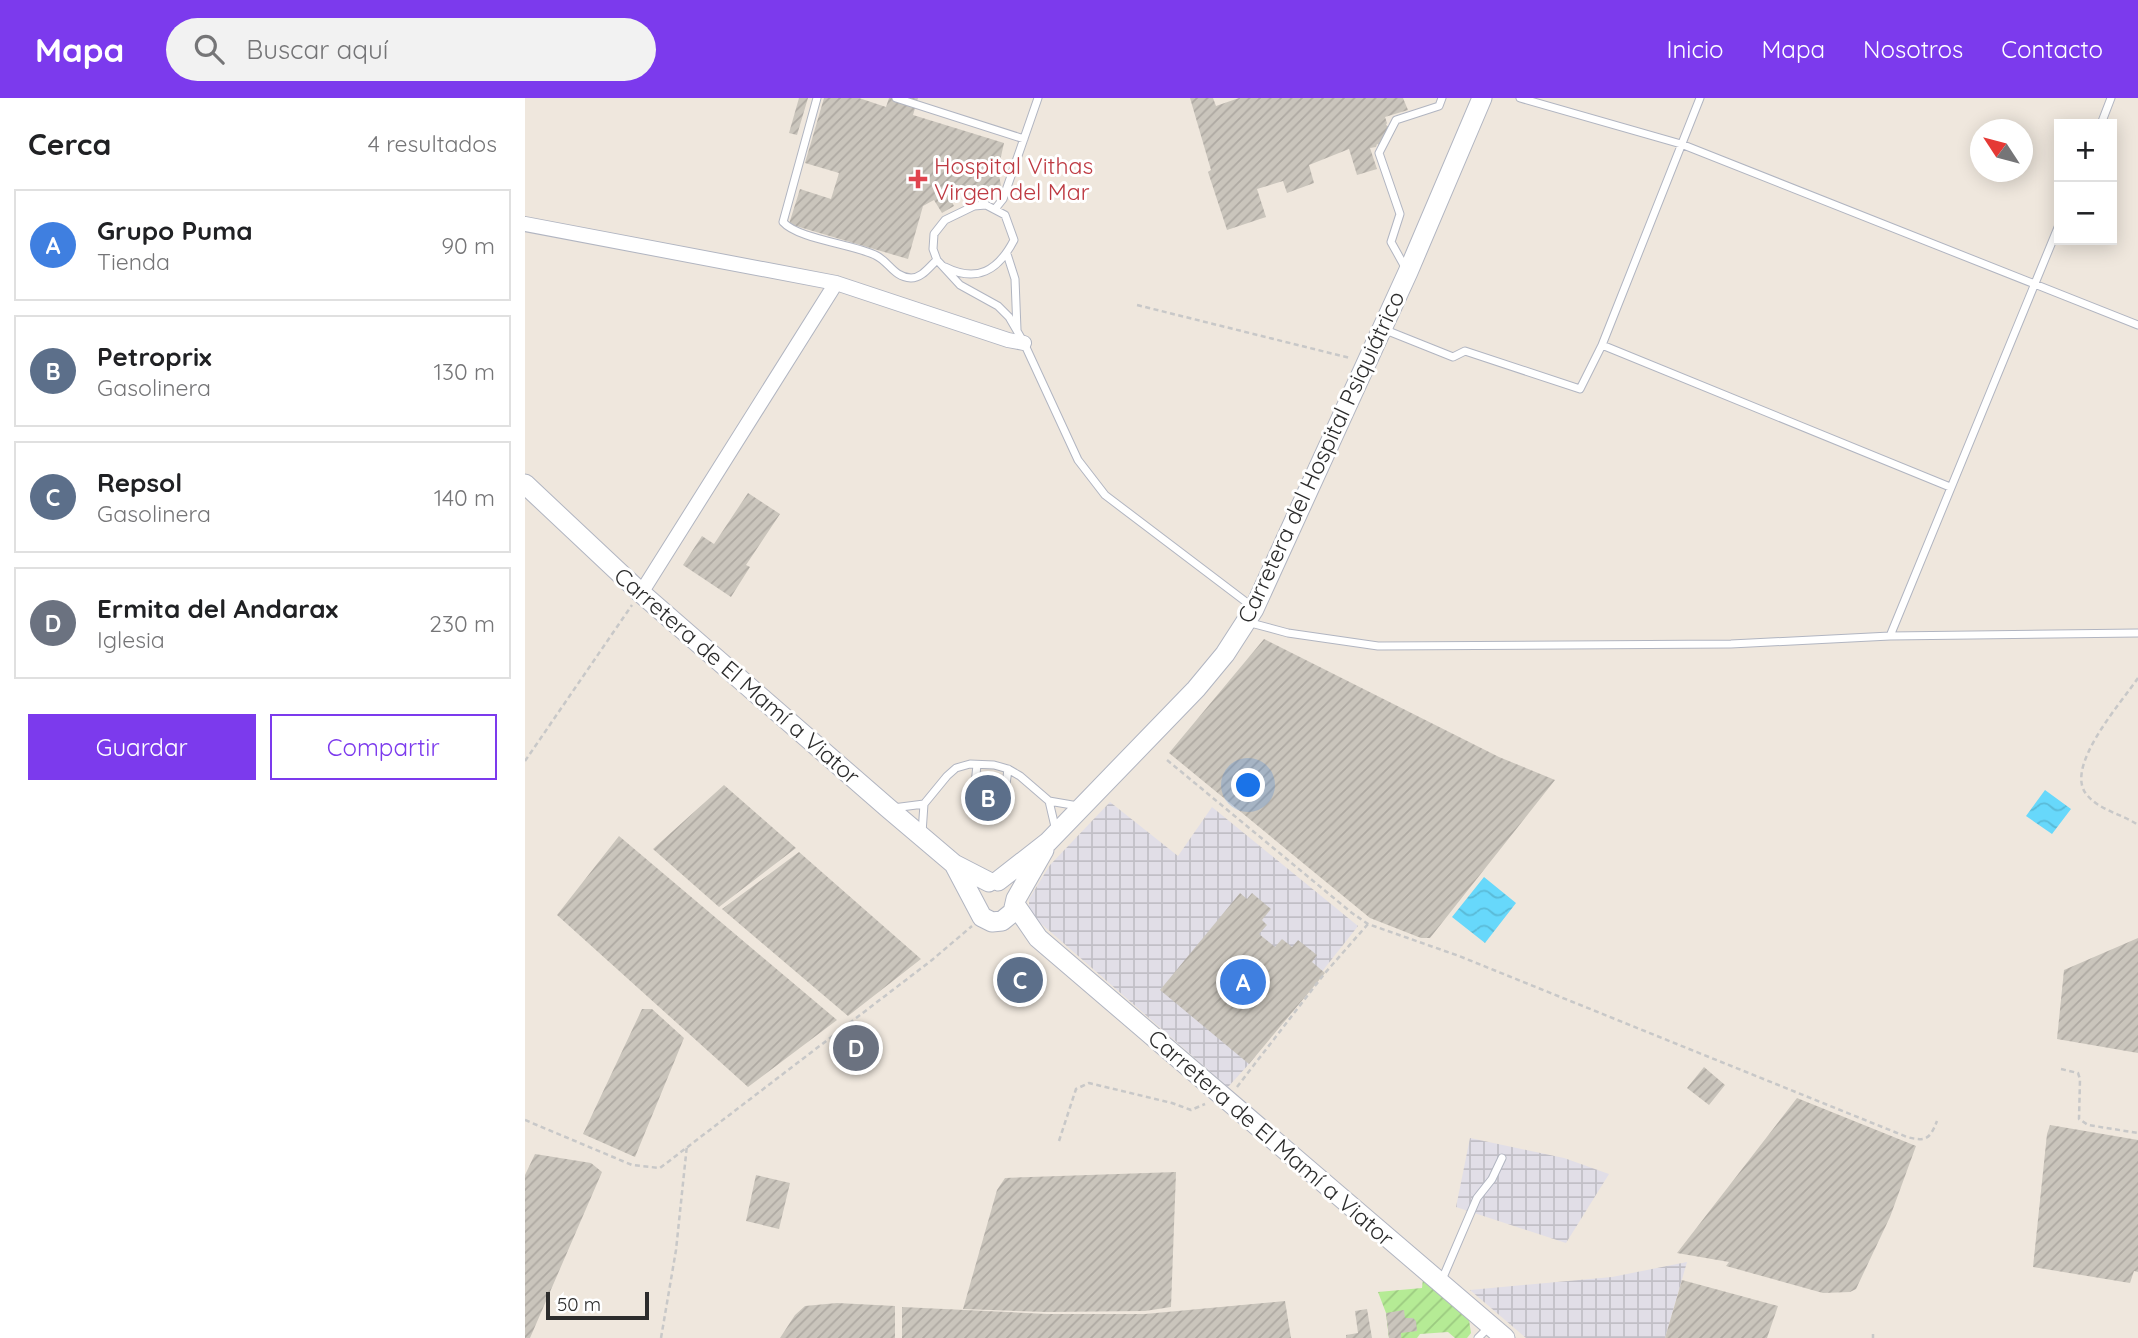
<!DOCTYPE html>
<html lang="es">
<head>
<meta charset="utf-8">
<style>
  :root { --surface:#fff; --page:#f2f2f2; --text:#202124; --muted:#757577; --line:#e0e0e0; --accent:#7c3aed }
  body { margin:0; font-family:Quicksand,sans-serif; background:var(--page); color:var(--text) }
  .controls { position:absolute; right:21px; top:21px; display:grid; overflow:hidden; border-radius:0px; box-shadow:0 4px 18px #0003 }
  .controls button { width:63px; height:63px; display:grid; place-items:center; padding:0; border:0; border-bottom:2px solid var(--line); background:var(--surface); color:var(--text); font:35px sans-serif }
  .compass { position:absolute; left:1445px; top:21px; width:63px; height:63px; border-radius:50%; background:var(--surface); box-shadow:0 4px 18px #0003; rotate:306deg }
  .scale { position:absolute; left:21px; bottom:18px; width:103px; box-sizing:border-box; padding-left:7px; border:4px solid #2c2c2c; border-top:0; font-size:19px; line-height:24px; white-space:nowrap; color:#2c2c2c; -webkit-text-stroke:5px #fff; paint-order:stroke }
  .you { position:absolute; left:724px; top:688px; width:24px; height:24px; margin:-18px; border:5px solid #fff; border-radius:50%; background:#1a73e8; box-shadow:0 0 0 10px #1a73e833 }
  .badge { display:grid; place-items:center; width:46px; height:46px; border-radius:50%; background:var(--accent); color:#fff; font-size:23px; font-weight:700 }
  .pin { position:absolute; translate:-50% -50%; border:4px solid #fff; box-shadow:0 2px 7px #0006 }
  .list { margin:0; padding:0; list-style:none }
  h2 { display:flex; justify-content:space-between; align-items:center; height:91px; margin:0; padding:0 28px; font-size:30px }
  h2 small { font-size:23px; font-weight:400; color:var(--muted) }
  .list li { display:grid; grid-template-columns:46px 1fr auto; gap:21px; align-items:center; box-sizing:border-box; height:112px; margin:0 14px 14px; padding:0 14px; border:2px solid var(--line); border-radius:0px }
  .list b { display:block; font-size:26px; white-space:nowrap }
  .list p { margin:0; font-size:23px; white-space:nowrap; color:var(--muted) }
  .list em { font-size:23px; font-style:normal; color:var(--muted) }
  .actions { display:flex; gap:14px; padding:21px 28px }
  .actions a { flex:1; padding:16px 0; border:2px solid var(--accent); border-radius:0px; text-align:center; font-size:24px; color:var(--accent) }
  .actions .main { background:var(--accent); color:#fff }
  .icon { flex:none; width:38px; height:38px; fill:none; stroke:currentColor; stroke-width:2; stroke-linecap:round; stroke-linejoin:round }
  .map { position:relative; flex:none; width:1613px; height:1240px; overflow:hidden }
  header { display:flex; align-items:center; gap:42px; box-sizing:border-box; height:98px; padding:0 35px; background:var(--accent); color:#fff }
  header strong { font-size:33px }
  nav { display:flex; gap:38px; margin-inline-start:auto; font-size:24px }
  .search { width:490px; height:63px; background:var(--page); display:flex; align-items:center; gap:18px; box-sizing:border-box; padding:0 24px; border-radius:38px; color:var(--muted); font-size:26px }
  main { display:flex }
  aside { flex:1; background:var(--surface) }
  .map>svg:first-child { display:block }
</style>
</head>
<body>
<header>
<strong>Mapa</strong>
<div class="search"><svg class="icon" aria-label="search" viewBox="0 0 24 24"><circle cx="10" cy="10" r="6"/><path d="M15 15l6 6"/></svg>Buscar aquí</div>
<nav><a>Inicio</a><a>Mapa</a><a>Nosotros</a><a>Contacto</a></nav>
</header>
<main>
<aside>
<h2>Cerca<small>4 resultados</small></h2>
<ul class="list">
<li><span class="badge" style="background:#3f7fe0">A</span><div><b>Grupo Puma</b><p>Tienda</p></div><em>90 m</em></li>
<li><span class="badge" style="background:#5c6f8a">B</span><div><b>Petroprix</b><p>Gasolinera</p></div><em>130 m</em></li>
<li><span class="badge" style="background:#5c6f8a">C</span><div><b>Repsol</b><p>Gasolinera</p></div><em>140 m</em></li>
<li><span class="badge" style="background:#6b7280">D</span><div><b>Ermita del Andarax</b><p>Iglesia</p></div><em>230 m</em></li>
</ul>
<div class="actions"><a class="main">Guardar</a><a>Compartir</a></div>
</aside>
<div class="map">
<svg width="1613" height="1240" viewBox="0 0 1613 1240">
  <defs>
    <pattern id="industrial-grid" width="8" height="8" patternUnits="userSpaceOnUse" patternTransform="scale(1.75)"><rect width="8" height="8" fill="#e1dee7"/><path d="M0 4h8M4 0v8" fill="none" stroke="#c1bfc6"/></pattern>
    <pattern id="garden-furrows" width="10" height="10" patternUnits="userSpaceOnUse" patternTransform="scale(1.75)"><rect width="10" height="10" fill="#b5eb95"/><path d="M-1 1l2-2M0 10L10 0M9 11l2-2" fill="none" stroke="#9cca81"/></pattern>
    <pattern id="water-waves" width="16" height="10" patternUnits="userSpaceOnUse" patternTransform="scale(1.75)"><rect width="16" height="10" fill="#67d8fb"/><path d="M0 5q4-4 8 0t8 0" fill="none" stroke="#5abad7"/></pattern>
    <pattern id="building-hatch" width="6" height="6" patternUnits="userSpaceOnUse" patternTransform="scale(1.75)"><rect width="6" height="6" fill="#cac5bc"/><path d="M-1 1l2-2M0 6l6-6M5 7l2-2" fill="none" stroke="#aea9a2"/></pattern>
  </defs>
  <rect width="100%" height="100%" fill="#efe7dd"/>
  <!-- industrial -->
  <path fill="url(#industrial-grid)" d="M 585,704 L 653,758 L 687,709 L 833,828 L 724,966 L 703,989 L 504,815 L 504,801 L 525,767 Z
    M 945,1040 L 1039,1060 L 1084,1076 L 1041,1145 L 931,1109 Z
    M 1162,1164 L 1140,1240 L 1001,1240 L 945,1192 L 1087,1179 Z"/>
  <!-- garden -->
  <path fill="url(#garden-furrows)" d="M 898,1181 L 944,1222 L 946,1235 L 942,1240 L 930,1240 L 923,1234 L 895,1236 L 892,1240 L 864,1240 L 861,1215 L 853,1194 L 897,1190 Z"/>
  <!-- water -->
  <path fill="url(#water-waves)" d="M 1520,692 L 1546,711 L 1527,736 L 1501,718 Z
    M 959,779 L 991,805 L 960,845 L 927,819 Z"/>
  <!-- building -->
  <path fill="url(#building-hatch)" d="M 274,0 L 283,0 L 272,37 L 264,35 Z
    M 299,0 L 334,0 L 361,9 L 364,0 L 393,0 L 388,17 L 479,45 L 473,72 L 476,88 L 465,100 L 457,96 L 443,96 L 436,87 L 422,94 L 429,108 L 417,115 L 409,102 L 398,108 L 383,161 L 264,126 L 275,91 L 306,101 L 314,75 L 280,65 Z
    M 665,0 L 688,0 L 691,8 L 714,0 L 878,0 L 883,12 L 860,19 L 862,25 L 861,27 L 866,30 L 857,48 L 852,46 L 851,49 L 845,50 L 852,71 L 832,77 L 824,51 L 784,67 L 789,85 L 762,95 L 758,83 L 732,91 L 741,119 L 702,132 L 683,74 L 686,72 Z
    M 223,395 L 255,416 L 221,467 L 225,469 L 206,499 L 158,467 L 177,438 L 189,446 Z
    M 739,541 L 974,659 L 1030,682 L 905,840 L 896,840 L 845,820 L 644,655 Z
    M 462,679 L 472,680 L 469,708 L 459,707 Z
    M 199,687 L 271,750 L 194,809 L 128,751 Z
    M 94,738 L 312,922 L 223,989 L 32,817 Z
    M 274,754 L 396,861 L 323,918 L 197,811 Z
    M 715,795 L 722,801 L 727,795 L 746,811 L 737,822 L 742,827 L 734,836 L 750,849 L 757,841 L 767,849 L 773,842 L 792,857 L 787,864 L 800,875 L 724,966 L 635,892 Z
    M 1613,840 L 1613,955 L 1532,941 L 1539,872 Z
    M 117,911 L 127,911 L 159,940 L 110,1059 L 58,1036 Z
    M 1179,969 L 1200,987 L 1184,1007 L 1162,990 Z
    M 1272,1000 L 1391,1048 L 1365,1119 L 1331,1191 L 1325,1194 L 1298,1195 L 1201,1168 L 1204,1164 L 1152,1155 Z
    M 1525,1027 L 1613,1042 L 1613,1174 L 1609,1173 L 1605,1185 L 1508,1169 L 1522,1036 Z
    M 10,1056 L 66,1065 L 77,1074 L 5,1240 L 0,1240 L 0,1077 Z
    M 651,1074 L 646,1209 L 620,1213 L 522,1214 L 438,1211 L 472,1092 L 480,1080 Z
    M 231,1077 L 265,1085 L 254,1131 L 221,1123 Z
    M 1157,1182 L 1253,1208 L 1242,1240 L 1140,1240 Z
    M 760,1203 L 766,1240 L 377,1240 L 377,1209 L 522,1216 L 620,1216 Z
    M 312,1205 L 370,1208 L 370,1240 L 255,1240 L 270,1217 L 280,1208 Z
    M 842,1211 L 847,1240 L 821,1240 L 821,1237 L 833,1235 L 830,1213 Z
    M 879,1212 L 880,1220 L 888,1220 L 891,1223 L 892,1233 L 876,1235 L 876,1240 L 864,1240 L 861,1215 Z"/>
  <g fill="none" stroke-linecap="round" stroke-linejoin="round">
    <!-- lane casing -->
    <g stroke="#b1b5c1" stroke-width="9">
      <path id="lane" d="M 292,0 L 258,124 C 273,141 327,146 350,157 C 364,163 368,179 386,180 C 397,180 404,169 412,162
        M 371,0 L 499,41
        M 995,0 L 1156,46 L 1613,227
        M 1576,26 L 1586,0
        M 470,111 L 478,101 L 513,0
        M 482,156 L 490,181 L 492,232
        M 420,169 C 452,185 473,173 489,142 L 480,117 L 461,107 L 449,108 L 420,122 L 409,136 L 408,151 L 412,162 L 435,187 L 473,208 L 484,219 L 499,245 L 553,362 L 580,397 L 729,510
        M 881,171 L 866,144 L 875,116 L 854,55 L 871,22 L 914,8 L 917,0
        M 858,231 L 928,259 L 940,253 L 1055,291 L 1077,247 L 1175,0
        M 1077,247 L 1425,389
        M 722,524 L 763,535 L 853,548 L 1206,546 L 1365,538 L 1613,535
        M 1365,538 L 1534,127
        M 452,667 L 448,705 L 453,714 L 471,716 L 478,710 L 483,671
        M 450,691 L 480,694
        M 524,703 L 531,733
        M 368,710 L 399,706
        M 397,735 L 399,706 L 422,678 L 431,670 L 445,666 L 469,667 L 483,671 L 495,678 L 524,703 L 553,708
        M 916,1184 L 952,1100 L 967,1081 L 977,1060
        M 953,1240 L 965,1228"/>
    </g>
    <!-- street casing -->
    <g stroke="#b1b5c1" stroke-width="16">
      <path id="street" d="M 0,126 L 311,185 L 483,242 L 499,245
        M 116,495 L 311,185"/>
    </g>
    <!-- secondary casing -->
    <g stroke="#b1b5c1" stroke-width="21">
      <path id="secondary" d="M 0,386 L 116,495 L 363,710 L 429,766 L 464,784
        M 429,766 L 457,819 L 467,824 L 477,823 L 488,814 L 491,801 L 519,752
        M 473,783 L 523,744 L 671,591 L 700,556 L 729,511 L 883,174 L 957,0
        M 491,808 L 513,840 L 980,1240"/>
    </g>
    <!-- path -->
    <path stroke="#c8c8c8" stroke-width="2.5" stroke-dasharray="5 3.5" stroke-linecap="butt" d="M 612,207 L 825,260
      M 1613,580 C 1596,605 1538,670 1562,697 C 1574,712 1597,716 1613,727
      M 642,662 L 827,815 L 843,826 L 934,858 L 1382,1039 C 1401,1044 1405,1041 1412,1023
      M 0,663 L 107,507
      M 1536,971 L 1553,975 L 1555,981 L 1554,1021 L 1563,1027 L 1613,1035
      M 712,989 L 800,875 L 843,826
      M 0,1022 L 107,1067 L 135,1070 L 407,862 L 447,828
      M 534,1043 L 551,991 L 564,985 L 647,1005 L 666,1012 L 680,1006
      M 136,1240 L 151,1152 L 162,1047
      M 1348,1240 L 1348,1236"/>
    <!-- lane -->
    <use href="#lane" stroke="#fff" stroke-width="7"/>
    <!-- street -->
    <use href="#street" stroke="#fff" stroke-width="14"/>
    <!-- secondary -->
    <use href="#secondary" stroke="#fff" stroke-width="19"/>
  </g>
  <!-- markers -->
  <path fill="#e0444e" stroke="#fff" stroke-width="2.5" d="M389.5 70.5h7v7h7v7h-7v7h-7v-7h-7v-7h7z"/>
  <g text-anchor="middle" stroke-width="6" stroke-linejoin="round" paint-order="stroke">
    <!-- health labels -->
    <g font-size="23" fill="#be3a42" stroke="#fff" text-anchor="start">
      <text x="409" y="76">Hospital Vithas<tspan x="409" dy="26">Virgen del Mar</tspan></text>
    </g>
    <!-- street labels -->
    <g font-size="23" fill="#2c2c2c" stroke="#fff">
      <text transform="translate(796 359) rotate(-65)" y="8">Carretera del Hospital Psiquiátrico</text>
      <text transform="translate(212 578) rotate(41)" y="8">Carretera de El Mamí a Viator</text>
      <text transform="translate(746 1040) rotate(41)" y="8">Carretera de El Mamí a Viator</text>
    </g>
  </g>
</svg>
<div class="controls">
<button>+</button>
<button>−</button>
</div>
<svg class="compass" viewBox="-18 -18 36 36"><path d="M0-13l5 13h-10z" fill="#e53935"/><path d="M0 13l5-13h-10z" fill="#757577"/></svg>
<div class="scale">50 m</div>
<div class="you"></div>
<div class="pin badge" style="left:718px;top:884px;background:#3f7fe0">A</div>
<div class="pin badge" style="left:463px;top:700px;background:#5c6f8a">B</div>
<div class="pin badge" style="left:495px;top:882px;background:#5c6f8a">C</div>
<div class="pin badge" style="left:331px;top:950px;background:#6b7280">D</div>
</div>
</main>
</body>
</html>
